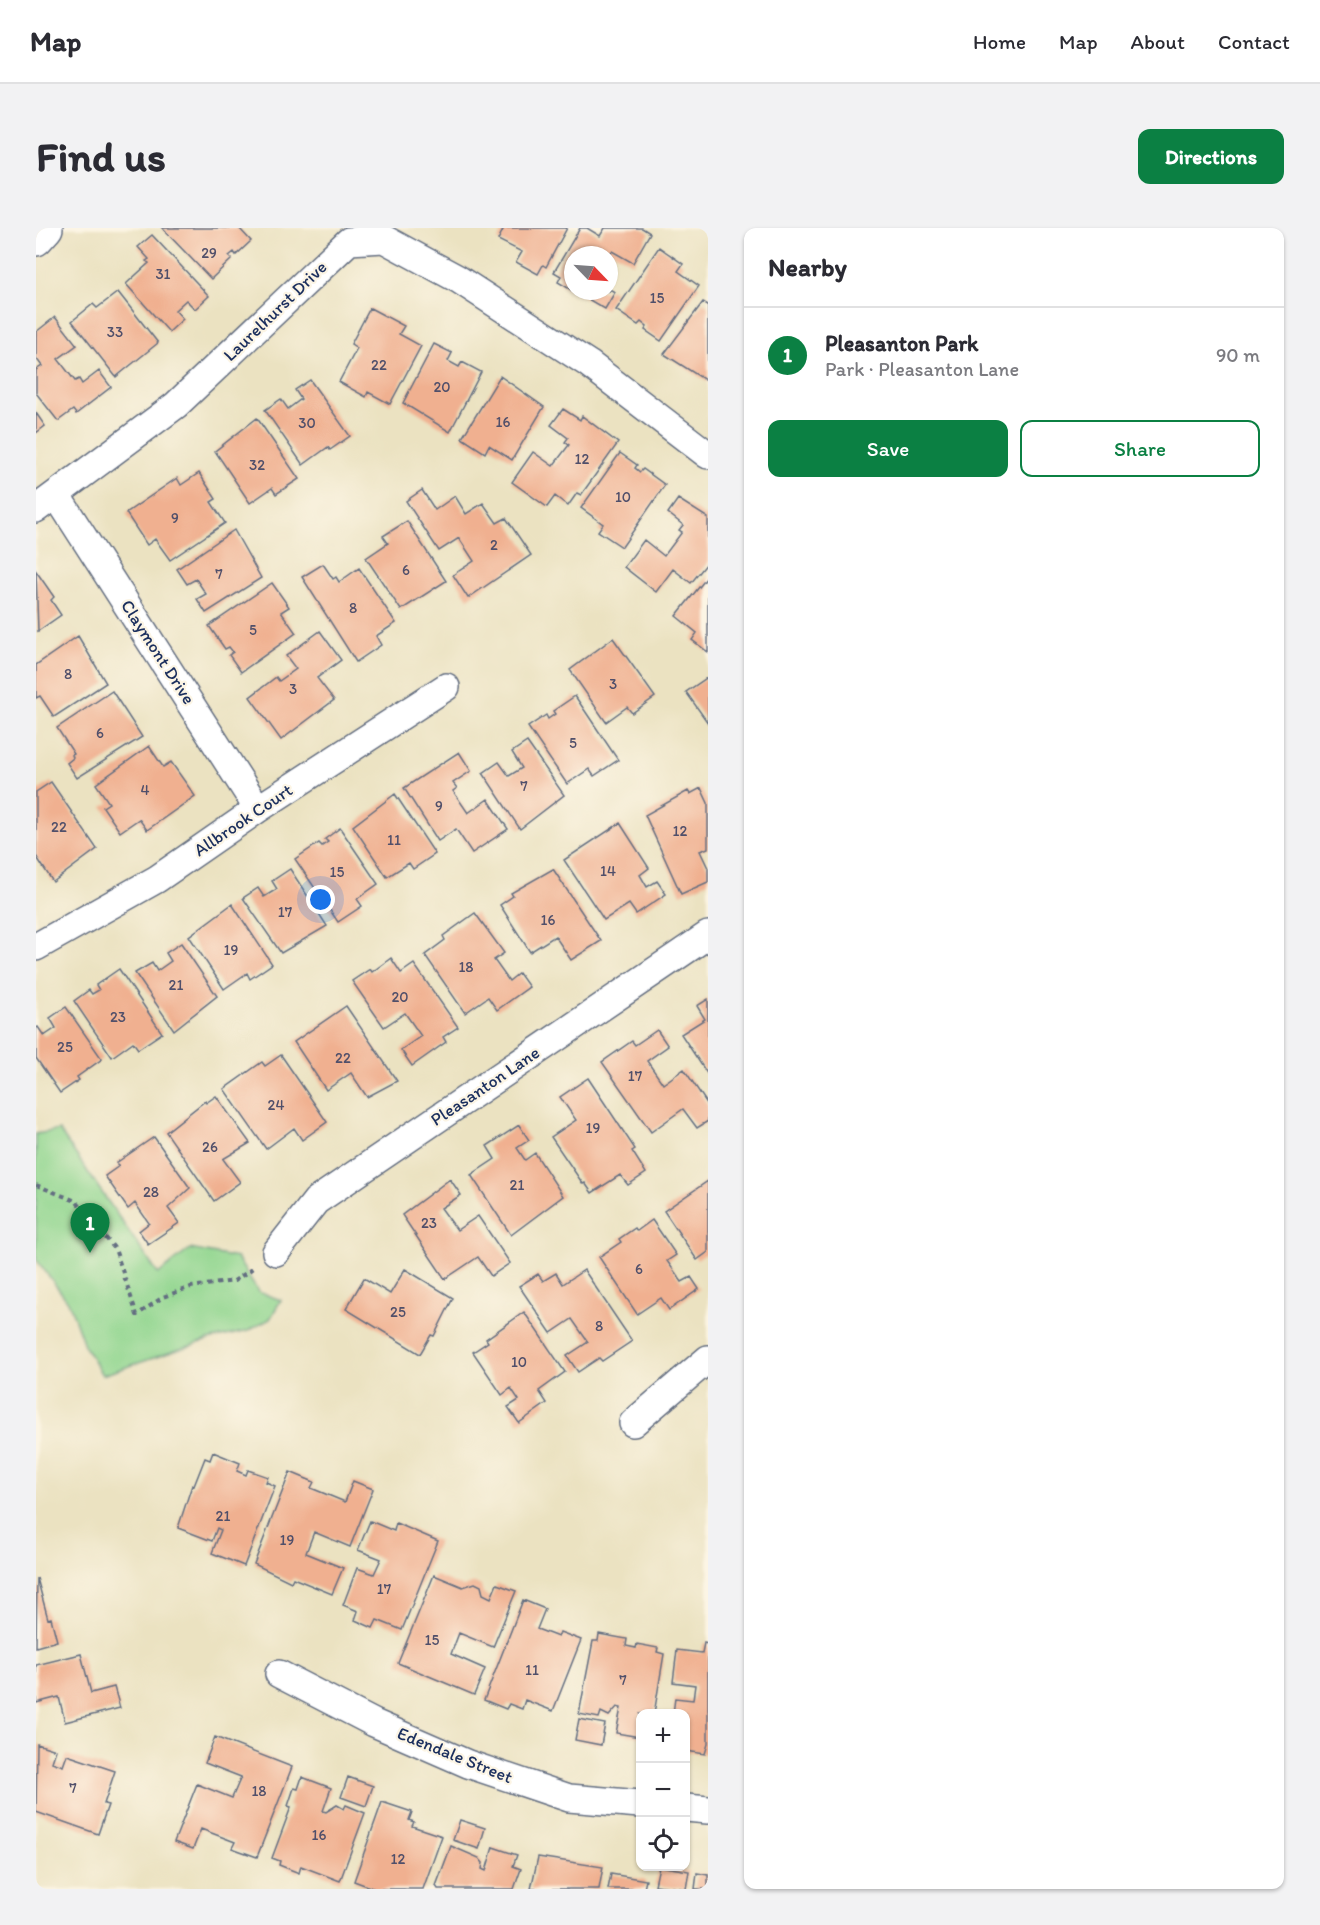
<!DOCTYPE html>
<html lang="en">
<head>
<meta charset="utf-8">
<style>
  :root { --surface:#fff; --page:#f2f2f3; --text:#2b2b33; --muted:#7c7c81; --line:#e1e1e2; --accent:#0b8043 }
  body { margin:0; font-family:Itim,sans-serif; background:var(--page); color:var(--text) }
  .controls { position:absolute; right:18px; bottom:18px; display:grid; overflow:hidden; border-radius:12px; box-shadow:0 2px 4px #0004 }
  .controls button { width:54px; height:54px; display:grid; place-items:center; padding:0; border:0; border-bottom:2px solid var(--line); background:var(--surface); color:var(--text); font:30px sans-serif }
  .compass { position:absolute; left:528px; top:18px; width:54px; height:54px; border-radius:50%; background:var(--surface); box-shadow:0 2px 4px #0004; rotate:115deg }
  .you { position:absolute; left:285px; top:672px; width:21px; height:21px; margin:-15px; border:4px solid #fff; border-radius:50%; background:#1a73e8; box-shadow:0 0 0 9px #1a73e833 }
  .badge { display:grid; place-items:center; width:39px; height:39px; border-radius:50%; background:var(--accent); color:#fff; font-size:20px; font-weight:700 }
  .pin { position:absolute; translate:-50% -50px; filter:drop-shadow(0 2px 3px #0008) }
  .pin::after { content:''; position:absolute; top:32px; width:21px; height:18px; background:inherit; clip-path:polygon(0 0,100% 0,50% 100%) }
  .list { margin:0; padding:0; list-style:none }
  h2 { display:flex; justify-content:space-between; align-items:center; height:78px; margin:0; padding:0 24px; font-size:26px }
  h2 small { font-size:20px; font-weight:400; color:var(--muted) }
  .list li { display:grid; grid-template-columns:39px 1fr auto; gap:18px; align-items:center; box-sizing:border-box; height:96px; padding:0 24px; border-top:2px solid var(--line) }
  .list b { display:block; font-size:22px; white-space:nowrap }
  .list p { margin:0; font-size:20px; white-space:nowrap; color:var(--muted) }
  .list em { font-size:20px; font-style:normal; color:var(--muted) }
  .actions { display:flex; gap:12px; padding:18px 24px }
  .actions a { flex:1; padding:14px 0; border:2px solid var(--accent); border-radius:12px; text-align:center; font-size:21px; color:var(--accent) }
  .actions .main { background:var(--accent); color:#fff }
  .icon { flex:none; width:33px; height:33px; fill:none; stroke:currentColor; stroke-width:2; stroke-linecap:round; stroke-linejoin:round }
  .map { position:relative; flex:none; width:672px; height:1661px; overflow:hidden; border-radius:12px }
  header { display:flex; align-items:center; gap:36px; box-sizing:border-box; height:84px; padding:0 30px; background:var(--surface); border-bottom:2px solid var(--line) }
  header strong { font-size:28px }
  nav { display:flex; gap:33px; margin-inline-start:auto; font-size:21px }
  .intro { display:flex; align-items:center; justify-content:space-between; box-sizing:border-box; height:144px; padding:0 36px }
  h1 { margin:0; font-size:42px }
  .button { padding:15px 27px; border-radius:12px; background:var(--accent); color:#fff; font-size:21px; font-weight:700 }
  main { display:flex; gap:36px; padding:0 36px }
  aside { flex:1; background:var(--surface); border-radius:12px; box-shadow:0 2px 4px #0004 }
  .map>svg:first-child { display:block }
</style>
</head>
<body>
<header>
<strong>Map</strong>
<nav><a>Home</a><a>Map</a><a>About</a><a>Contact</a></nav>
</header>
<div class="intro"><h1>Find us</h1><a class="button">Directions</a></div>
<main>
<div class="map">
<svg width="672" height="1661" viewBox="0 0 672 1661">
  <rect width="100%" height="100%" fill="#fcf5e5"/>
  <filter id="ink" filterUnits="userSpaceOnUse"><feTurbulence type="fractalNoise" baseFrequency=".0167" numOctaves="2"/><feDisplacementMap in="SourceGraphic" scale="12" xChannelSelector="R" yChannelSelector="G"/><feConvolveMatrix kernelMatrix="1 2 1 2 8 2 1 2 1" color-interpolation-filters="sRGB"/></filter>
  <filter id="wash" filterUnits="userSpaceOnUse"><feTurbulence type="fractalNoise" baseFrequency=".008" numOctaves="4" result="noise"/><feDisplacementMap in="SourceGraphic" scale="24" xChannelSelector="R" yChannelSelector="G"/><feGaussianBlur stdDeviation="1.35" result="paint"/><feColorMatrix in="noise" values="0 0 0 0 0 0 0 0 0 0 0 0 0 0 0 0 0 1.4 0 .05"/><feComposite in="paint" operator="in"/></filter>
  <g filter="url(#wash)">
    <rect width="100%" height="100%" fill="#ebe2c1"/>
    <!-- green -->
    <path fill="#91d68f" stroke="#568276" stroke-width="1.5" d="M 23,902 L 122,1046 L 154,1021 L 201,1030 L 222,1064 L 245,1072 L 234,1091 L 212,1103 L 172,1112 L 66,1147 L 48,1117 L 33,1075 L 0,1031 L 0,906 Z"/>
    <g id="blocks">
      <!-- building -->
      <path fill="#f0b090" d="M 126,0 L 203,0 L 215,13 L 200,27 L 198,24 L 193,28 L 196,31 L 175,51 Z
        M 468,0 L 531,0 L 510,39 L 507,37 L 502,46 L 480,34 L 486,24 L 462,12 Z
        M 544,0 L 551,0 L 564,8 L 569,0 L 606,0 L 614,5 L 597,35 L 576,23 L 573,27 L 537,27 L 537,63 L 522,54 L 525,48 L 518,44 Z
        M 116,7 L 173,68 L 159,81 L 150,72 L 139,82 L 147,91 L 133,104 L 90,56 L 113,35 L 110,33 L 113,31 L 102,19 Z
        M 623,19 L 647,36 L 642,43 L 663,58 L 625,113 L 609,102 L 611,99 L 605,94 L 602,97 L 580,82 Z
        M 573,61 L 579,64 L 569,81 L 538,63 L 573,63 Z
        M 82,64 L 122,115 L 80,149 L 36,93 L 57,76 L 61,80 Z
        M 667,74 L 672,77 L 672,154 L 628,126 Z
        M 334,80 L 368,98 L 363,106 L 385,118 L 354,176 L 332,164 L 330,169 L 303,154 L 321,120 L 315,116 Z
        M 19,89 L 41,117 L 22,131 L 39,153 L 43,151 L 46,156 L 63,143 L 75,159 L 40,186 L 37,182 L 22,193 L 0,165 L 0,142 L 6,138 L 0,130 L 0,104 Z
        M 398,116 L 416,125 L 412,133 L 423,139 L 426,134 L 445,144 L 414,204 L 367,175 Z
        M 464,148 L 508,179 L 476,232 L 453,217 L 449,225 L 426,210 Z
        M 274,152 L 314,208 L 294,222 L 292,219 L 267,237 L 229,182 L 245,171 L 252,181 L 265,171 L 259,162 Z
        M 527,181 L 544,192 L 546,188 L 582,215 L 545,267 L 541,265 L 532,278 L 519,268 L 511,279 L 476,254 L 497,224 L 517,238 L 533,217 L 529,214 L 532,210 L 515,197 Z
        M 0,185 L 9,198 L 0,205 Z
        M 221,190 L 263,251 L 240,266 L 236,260 L 214,275 L 179,223 Z
        M 584,225 L 601,237 L 599,240 L 604,244 L 607,241 L 629,257 L 586,319 L 562,303 L 567,296 L 545,280 Z
        M 163,245 L 180,271 L 175,274 L 189,295 L 134,332 L 119,311 L 111,317 L 90,285 L 141,250 L 145,257 Z
        M 386,262 L 399,282 L 419,268 L 430,286 L 447,275 L 461,295 L 470,290 L 495,327 L 432,370 L 417,347 L 438,333 L 423,310 L 403,323 L 370,273 Z
        M 642,271 L 672,290 L 672,334 L 655,355 L 637,341 L 620,364 L 588,339 L 608,312 L 628,328 L 646,304 L 643,302 L 647,297 L 632,285 Z
        M 371,293 L 410,353 L 365,382 L 330,330 L 352,315 L 347,308 Z
        M 198,302 L 225,350 L 170,385 L 161,371 L 170,366 L 160,351 L 151,356 L 141,341 Z
        M 287,336 L 297,351 L 300,349 L 303,354 L 323,340 L 360,395 L 340,408 L 345,417 L 320,434 L 266,349 Z
        M 0,343 L 18,369 L 15,372 L 25,387 L 2,403 Z
        M 672,348 L 672,424 L 656,412 L 661,405 L 640,388 Z
        M 236,355 L 253,379 L 245,384 L 260,405 L 205,444 L 193,427 L 197,424 L 193,419 L 189,421 L 173,398 Z
        M 284,403 L 305,432 L 281,450 L 298,472 L 245,512 L 214,469 L 240,449 L 243,453 L 260,441 L 250,428 Z
        M 42,408 L 70,455 L 18,489 L 4,468 L 0,470 L 0,437 Z
        M 577,410 L 619,469 L 596,485 L 591,479 L 570,494 L 534,442 Z
        M 672,449 L 672,495 L 650,464 Z
        M 76,463 L 106,509 L 41,550 L 31,535 L 37,530 L 36,527 L 38,526 L 21,500 Z
        M 539,468 L 582,532 L 558,548 L 553,541 L 531,556 L 492,499 L 510,487 L 512,491 L 519,486 L 517,483 Z
        M 491,514 L 528,567 L 484,601 L 447,545 L 463,534 L 473,548 L 486,540 L 476,524 Z
        M 113,518 L 127,539 L 135,534 L 159,568 L 111,602 L 103,591 L 84,604 L 67,579 L 73,575 L 60,556 Z
        M 423,524 L 435,543 L 417,555 L 421,560 L 417,563 L 432,585 L 452,571 L 472,601 L 436,625 L 420,601 L 402,613 L 368,560 Z
        M 15,554 L 61,621 L 17,654 L 0,628 L 0,564 Z
        M 665,560 L 672,575 L 672,620 L 664,623 L 672,640 L 672,654 L 645,666 L 609,587 L 652,563 L 654,566 Z
        M 359,566 L 399,626 L 377,641 L 373,635 L 351,649 L 317,598 Z
        M 584,595 L 613,640 L 604,647 L 611,659 L 621,653 L 630,666 L 600,686 L 593,676 L 568,692 L 528,632 Z
        M 304,600 L 342,656 L 321,671 L 326,678 L 302,694 L 259,631 L 283,615 L 286,618 L 292,614 L 289,611 Z
        M 254,641 L 291,698 L 245,725 L 207,670 L 222,660 L 228,669 L 241,661 L 236,653 Z
        M 517,641 L 565,713 L 535,732 L 519,708 L 494,724 L 464,677 L 477,668 L 475,665 Z
        M 196,676 L 236,736 L 214,751 L 211,745 L 188,761 L 153,708 Z
        M 439,685 L 468,725 L 458,732 L 473,753 L 483,745 L 493,759 L 461,782 L 452,769 L 429,785 L 389,727 L 409,712 L 407,708 Z
        M 145,715 L 181,768 L 138,802 L 99,745 L 116,735 L 121,743 L 135,733 L 130,725 Z
        M 355,730 L 365,745 L 378,736 L 422,799 L 407,809 L 410,814 L 376,838 L 365,822 L 385,808 L 369,785 L 348,799 L 316,753 L 334,741 L 336,744 Z
        M 83,741 L 126,805 L 102,821 L 97,814 L 76,829 L 38,773 L 53,762 L 56,766 L 63,762 L 60,757 Z
        M 672,771 L 672,847 L 645,806 L 669,791 L 661,778 Z
        M 310,778 L 361,853 L 331,869 L 315,845 L 290,862 L 258,814 Z
        M 30,779 L 66,831 L 41,849 L 43,852 L 24,865 L 0,830 L 0,800 L 2,799 L 8,808 L 20,800 L 14,790 Z
        M 621,802 L 632,818 L 611,833 L 627,856 L 648,841 L 672,877 L 672,893 L 661,900 L 647,881 L 615,904 L 566,834 L 596,813 L 599,817 Z
        M 245,827 L 291,894 L 266,912 L 258,900 L 230,921 L 188,861 L 226,834 L 229,838 Z
        M 552,850 L 599,921 L 596,923 L 610,945 L 592,957 L 584,947 L 556,965 L 549,955 L 547,956 L 515,909 L 540,892 L 524,869 Z
        M 180,868 L 214,915 L 187,931 L 204,954 L 178,973 L 130,904 L 169,873 L 170,875 Z
        M 483,897 L 493,912 L 481,920 L 489,932 L 499,925 L 527,968 L 475,1007 L 435,947 L 459,931 L 451,918 Z
        M 118,909 L 154,960 L 132,980 L 143,995 L 112,1016 L 103,1003 L 113,995 L 99,975 L 92,981 L 69,948 L 83,938 L 80,935 Z
        M 414,951 L 425,967 L 405,980 L 421,1002 L 442,988 L 474,1035 L 455,1048 L 442,1029 L 409,1051 L 366,987 Z
        M 672,953 L 672,1024 L 661,1032 L 628,983 Z
        M 616,992 L 640,1027 L 631,1033 L 646,1054 L 655,1049 L 663,1061 L 633,1082 L 625,1070 L 601,1086 L 563,1029 L 585,1014 L 583,1011 L 599,1000 L 601,1003 Z
        M 369,1041 L 417,1070 L 398,1108 L 395,1107 L 384,1126 L 310,1081 L 328,1050 L 354,1066 Z
        M 548,1042 L 596,1113 L 566,1133 L 563,1130 L 542,1144 L 531,1128 L 552,1114 L 536,1091 L 515,1105 L 483,1058 L 502,1046 L 507,1053 L 520,1045 L 527,1056 Z
        M 488,1084 L 529,1144 L 503,1163 L 511,1175 L 483,1195 L 472,1179 L 483,1172 L 475,1160 L 466,1167 L 437,1124 L 452,1114 L 450,1111 Z
        M 177,1224 L 204,1235 L 201,1243 L 210,1247 L 212,1242 L 232,1249 L 230,1254 L 239,1258 L 208,1338 L 176,1325 L 185,1302 L 181,1300 L 176,1313 L 142,1300 L 156,1257 L 158,1258 L 169,1230 L 174,1232 Z
        M 254,1244 L 278,1254 L 275,1260 L 309,1274 L 317,1253 L 337,1261 L 314,1319 L 278,1304 L 270,1325 L 307,1340 L 296,1366 L 257,1350 L 255,1354 L 218,1336 Z
        M 334,1293 L 358,1303 L 360,1295 L 402,1313 L 366,1402 L 341,1392 L 337,1400 L 319,1392 L 322,1383 L 307,1377 L 321,1340 L 338,1346 L 345,1331 L 322,1322 Z
        M 398,1347 L 427,1359 L 439,1355 L 445,1358 L 447,1366 L 455,1370 L 461,1356 L 480,1363 L 457,1419 L 423,1405 L 415,1426 L 449,1441 L 438,1467 L 362,1435 Z
        M 1,1350 L 12,1391 L 15,1390 L 21,1413 L 0,1419 Z
        M 487,1372 L 509,1381 L 501,1401 L 522,1409 L 524,1404 L 545,1412 L 517,1483 L 489,1472 L 486,1481 L 473,1476 L 470,1481 L 448,1472 Z
        M 563,1406 L 591,1411 L 590,1418 L 600,1420 L 601,1416 L 622,1420 L 621,1424 L 628,1426 L 618,1486 L 604,1486 L 604,1509 L 580,1505 L 585,1480 L 581,1479 L 573,1488 L 565,1484 L 563,1490 L 543,1486 L 557,1413 L 562,1413 Z
        M 668,1415 L 672,1416 L 672,1516 L 669,1526 L 650,1523 L 650,1486 L 637,1486 L 639,1470 L 657,1472 L 659,1457 L 637,1454 L 641,1422 L 666,1425 Z
        M 45,1426 L 55,1465 L 78,1459 L 84,1480 L 29,1494 L 23,1469 L 0,1475 L 0,1437 Z
        M 543,1491 L 569,1496 L 565,1517 L 539,1512 Z
        M 179,1509 L 256,1539 L 221,1629 L 196,1620 L 199,1614 L 165,1601 L 157,1621 L 138,1614 L 161,1556 L 196,1570 L 205,1549 L 169,1535 Z
        M 1,1516 L 20,1522 L 16,1534 L 27,1538 L 31,1527 L 79,1543 L 68,1576 L 72,1577 L 62,1606 L 0,1584 Z
        M 266,1549 L 295,1560 L 287,1583 L 290,1584 L 301,1577 L 308,1581 L 310,1577 L 329,1585 L 304,1653 L 265,1638 L 263,1645 L 243,1637 L 244,1633 L 236,1630 L 255,1579 L 252,1578 L 258,1560 L 262,1561 Z
        M 312,1549 L 337,1558 L 330,1578 L 305,1569 Z
        M 346,1574 L 376,1584 L 373,1592 L 378,1594 L 376,1598 L 406,1608 L 387,1661 L 339,1661 L 318,1653 Z
        M 424,1592 L 449,1600 L 443,1621 L 417,1612 Z
        M 415,1618 L 443,1630 L 447,1635 L 446,1641 L 450,1643 L 457,1619 L 481,1627 L 477,1638 L 485,1641 L 478,1661 L 402,1661 L 400,1658 Z
        M 502,1629 L 567,1639 L 563,1661 L 495,1661 Z
        M 623,1638 L 653,1643 L 650,1661 L 619,1657 Z
        M 661,1645 L 672,1647 L 672,1661 L 659,1661 Z
        M 575,1646 L 610,1652 L 608,1661 L 572,1661 Z"/>
    </g>
  </g>
  <g filter="url(#ink)">
    <use href="#blocks" fill-opacity="0" stroke="#646e81" stroke-width="1.5"/>
    <g fill="none" stroke-linecap="round" stroke-linejoin="round">
      <!-- minor casing -->
      <g stroke="#646e81" stroke-width="30">
        <path id="minor" d="M 21,268 L 222,581
          M 0,281 L 140,177 L 313,13 L 348,11 L 422,51 L 553,136 L 672,227
          M 0,719 L 121,651 L 222,581 L 410,459
          M 240,1024 L 280,973 L 672,707
          M 597,1195 L 672,1131
          M 243,1446 L 338,1495 L 432,1536 L 533,1570 L 604,1576
          M 650,1580 L 672,1582"/>
      </g>
      <!-- secondary casing -->
      <g stroke="#646e81" stroke-width="36">
        <path id="secondary" d="M 0,11 L 10,0"/>
      </g>
      <!-- path -->
      <path stroke="#646e81" stroke-width="4" stroke-dasharray="4.5 4.5" stroke-linecap="butt" d="M 0,957 L 40,973 L 79,1021 L 101,1087 L 127,1069 L 155,1059 L 198,1053 L 217,1040"/>
      <!-- minor -->
      <use href="#minor" stroke="#fff" stroke-width="27"/>
      <!-- secondary -->
      <use href="#secondary" stroke="#fff" stroke-width="33"/>
    </g>
  </g>
  <g text-anchor="middle" stroke-width="4.5" stroke-linejoin="round" paint-order="stroke">
    <!-- number labels -->
    <g font-size="15" fill="#504f6a">
      <text x="173" y="30">29</text>
      <text x="127" y="51">31</text>
      <text x="621" y="75">15</text>
      <text x="79" y="109">33</text>
      <text x="343" y="142">22</text>
      <text x="406" y="164">20</text>
      <text x="467" y="199">16</text>
      <text x="271" y="200">30</text>
      <text x="546" y="236">12</text>
      <text x="221" y="242">32</text>
      <text x="587" y="274">10</text>
      <text x="139" y="295">9</text>
      <text x="458" y="322">2</text>
      <text x="370" y="347">6</text>
      <text x="183" y="351">7</text>
      <text x="317" y="385">8</text>
      <text x="217" y="407">5</text>
      <text x="32" y="451">8</text>
      <text x="577" y="461">3</text>
      <text x="257" y="466">3</text>
      <text x="64" y="510">6</text>
      <text x="537" y="520">5</text>
      <text x="488" y="563">7</text>
      <text x="109" y="567">4</text>
      <text x="403" y="583">9</text>
      <text x="23" y="604">22</text>
      <text x="644" y="608">12</text>
      <text x="358" y="617">11</text>
      <text x="572" y="648">14</text>
      <text x="301" y="649">15</text>
      <text x="249" y="689">17</text>
      <text x="512" y="697">16</text>
      <text x="195" y="727">19</text>
      <text x="430" y="744">18</text>
      <text x="140" y="762">21</text>
      <text x="364" y="774">20</text>
      <text x="82" y="794">23</text>
      <text x="29" y="824">25</text>
      <text x="307" y="835">22</text>
      <text x="599" y="853">17</text>
      <text x="240" y="882">24</text>
      <text x="557" y="905">19</text>
      <text x="174" y="924">26</text>
      <text x="481" y="962">21</text>
      <text x="115" y="969">28</text>
      <text x="393" y="1000">23</text>
      <text x="603" y="1046">6</text>
      <text x="362" y="1089">25</text>
      <text x="563" y="1103">8</text>
      <text x="483" y="1139">10</text>
      <text x="187" y="1293">21</text>
      <text x="251" y="1317">19</text>
      <text x="348" y="1366">17</text>
      <text x="396" y="1417">15</text>
      <text x="496" y="1447">11</text>
      <text x="587" y="1457">7</text>
      <text x="37" y="1565">7</text>
      <text x="223" y="1568">18</text>
      <text x="283" y="1612">16</text>
      <text x="362" y="1636">12</text>
    </g>
    <!-- street labels -->
    <g font-size="18" fill="#1b2f5e" stroke="#fcf5e5">
      <text transform="translate(239 83) rotate(-44)" y="6">Laurelhurst Drive</text>
      <text transform="translate(122 424) rotate(57)" y="6">Claymont Drive</text>
      <text transform="translate(207 592) rotate(-34)" y="6">Allbrook Court</text>
      <text transform="translate(449 858) rotate(-34)" y="6">Pleasanton Lane</text>
      <text transform="translate(419 1527) rotate(22)" y="6">Edendale Street</text>
    </g>
  </g>
</svg>
<div class="controls">
<button>+</button>
<button>−</button>
<button><svg class="icon" aria-label="locate" viewBox="0 0 24 24"><circle cx="12" cy="12" r="6"/><path d="M12 2v4M12 18v4M2 12h4M18 12h4"/></svg></button>
</div>
<svg class="compass" viewBox="-18 -18 36 36"><path d="M0-13l5 13h-10z" fill="#e53935"/><path d="M0 13l5-13h-10z" fill="#7c7c81"/></svg>
<div class="you"></div>
<div class="pin badge" style="left:54px;top:1025px">1</div>
</div>
<aside>
<h2>Nearby<small></small></h2>
<ul class="list">
<li><span class="badge">1</span><div><b>Pleasanton Park</b><p>Park · Pleasanton Lane</p></div><em>90 m</em></li>
</ul>
<div class="actions"><a class="main">Save</a><a>Share</a></div>
</aside>
</main>
</body>
</html>
